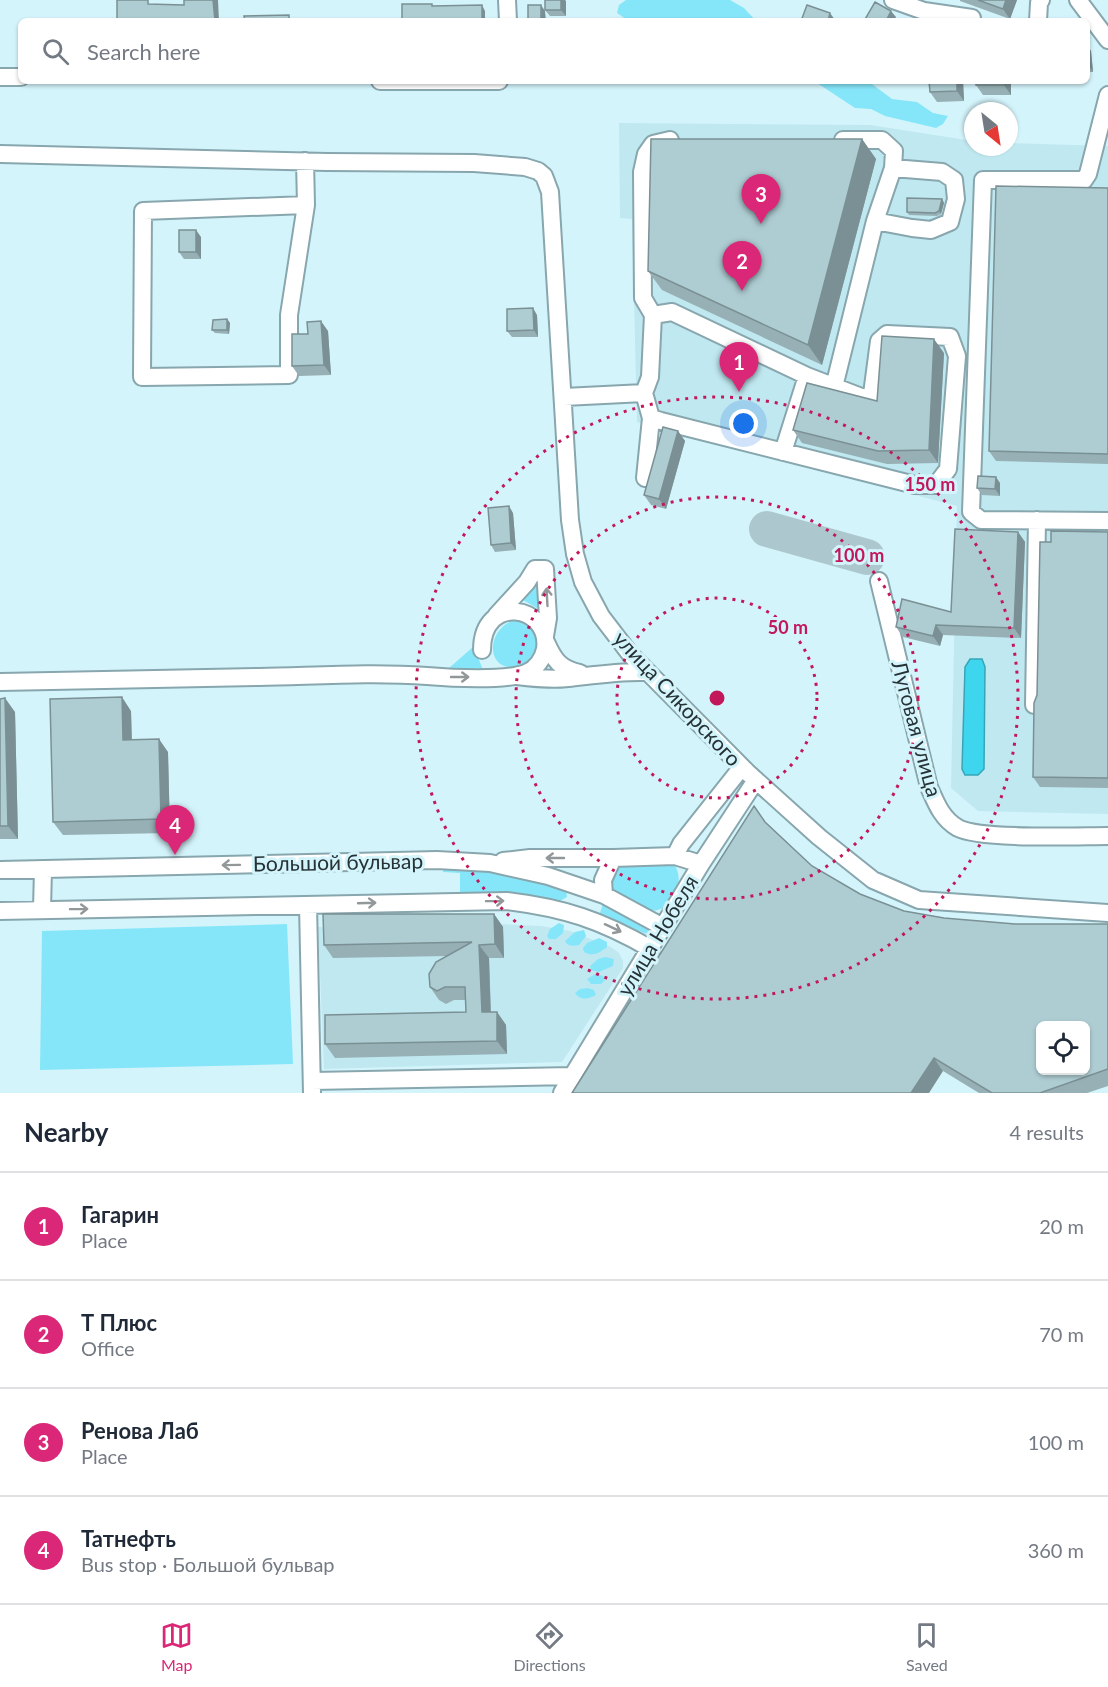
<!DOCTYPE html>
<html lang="en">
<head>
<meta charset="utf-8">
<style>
  :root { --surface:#fff; --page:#f2f2f3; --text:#1f2937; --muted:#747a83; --line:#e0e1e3; --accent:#db2777 }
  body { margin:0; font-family:Lato,sans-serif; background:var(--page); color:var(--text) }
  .controls { position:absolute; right:18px; bottom:18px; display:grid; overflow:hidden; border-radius:9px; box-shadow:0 2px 4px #0004 }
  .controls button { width:54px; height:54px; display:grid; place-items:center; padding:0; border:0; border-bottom:2px solid var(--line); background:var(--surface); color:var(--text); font:30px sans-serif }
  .compass { position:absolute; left:964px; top:102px; width:54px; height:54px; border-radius:50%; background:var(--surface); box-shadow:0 2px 4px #0004; rotate:150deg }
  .you { position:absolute; left:744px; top:424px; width:21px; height:21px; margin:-15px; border:4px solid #fff; border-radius:50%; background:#1a73e8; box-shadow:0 0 0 9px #1a73e833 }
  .badge { display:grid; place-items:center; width:39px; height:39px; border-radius:50%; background:var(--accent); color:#fff; font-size:20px; font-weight:700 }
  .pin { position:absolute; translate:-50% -50px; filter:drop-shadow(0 2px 3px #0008) }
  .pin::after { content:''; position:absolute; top:32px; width:21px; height:18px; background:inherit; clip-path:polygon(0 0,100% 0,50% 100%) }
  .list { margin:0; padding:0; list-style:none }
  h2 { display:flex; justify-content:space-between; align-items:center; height:78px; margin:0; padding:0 24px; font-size:26px }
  h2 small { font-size:20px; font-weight:400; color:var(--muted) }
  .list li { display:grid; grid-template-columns:39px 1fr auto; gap:18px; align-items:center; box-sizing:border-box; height:108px; padding:0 24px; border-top:2px solid var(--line) }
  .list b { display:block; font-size:22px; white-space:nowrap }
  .list p { margin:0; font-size:20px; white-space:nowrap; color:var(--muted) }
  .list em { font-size:20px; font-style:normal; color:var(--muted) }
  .icon { flex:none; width:33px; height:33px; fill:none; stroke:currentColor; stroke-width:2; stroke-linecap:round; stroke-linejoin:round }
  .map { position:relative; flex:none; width:1108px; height:1093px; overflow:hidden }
  .search { position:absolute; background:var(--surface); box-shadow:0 2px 4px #0004; left:18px; right:18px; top:18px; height:66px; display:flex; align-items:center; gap:15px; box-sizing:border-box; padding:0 21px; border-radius:9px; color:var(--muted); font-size:22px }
  .sheet { height:510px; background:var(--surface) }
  nav { display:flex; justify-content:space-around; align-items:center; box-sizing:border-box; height:84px; border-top:2px solid var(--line); background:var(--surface); font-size:16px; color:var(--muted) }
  nav a { display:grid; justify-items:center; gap:3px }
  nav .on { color:var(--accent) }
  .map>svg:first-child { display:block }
</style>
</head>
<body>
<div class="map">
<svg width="1108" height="1093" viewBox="0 0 1108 1093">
  <rect width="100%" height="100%" fill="#d4f4fb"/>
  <!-- built -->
  <path fill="#c0e8f1" d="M 619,123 L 870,125 L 973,141 L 973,147 L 1009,147 L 1009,143 L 1108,146 L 1108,814 L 978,811 L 951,788 L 957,506 L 637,422 L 632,219 L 620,218 Z
    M 498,924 L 541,926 L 570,931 L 611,947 L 619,953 L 623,961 L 623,968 L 562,1062 L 324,1069 L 318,927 Z"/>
  <!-- green -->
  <path fill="#86e6f9" d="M 626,0 L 730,0 L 744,8 L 756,21 L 629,21 L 617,13 L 619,5 Z
    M 814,81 L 868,81 L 892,99 L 917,102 L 933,113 L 948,116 L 943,124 L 936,128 L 885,116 L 871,109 L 855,108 Z
    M 539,575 L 544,612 L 523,600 L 531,591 Z
    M 518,619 C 545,625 540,649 525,664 C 484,680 483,626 518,619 Z
    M 474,646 L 484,673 L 449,672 L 448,669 Z
    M 673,863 C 688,880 671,915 649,910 L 611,890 L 608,879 L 616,867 L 623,865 Z
    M 443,869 C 485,869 526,876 566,889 L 567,897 L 560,901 C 527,893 495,893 460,894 L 460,873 L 443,872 Z
    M 603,903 L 649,926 L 651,930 L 649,934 L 644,933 L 600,913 Z
    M 559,923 L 564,925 L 563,933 L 556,939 L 549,939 L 547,936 L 550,929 Z
    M 287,924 L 293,1064 L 40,1070 L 42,931 Z
    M 584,930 L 586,936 L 579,945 C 574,946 568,947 565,941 L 575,932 Z
    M 599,938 L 607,942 L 607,947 C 600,953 592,957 584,952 L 583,948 L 587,943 Z
    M 605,957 L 614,959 L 613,966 L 599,972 L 591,970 L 590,966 L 598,959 Z
    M 595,974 L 603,976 L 605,980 L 601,984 L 591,984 L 587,979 Z
    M 588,988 L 594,990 L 596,995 C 589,999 580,1001 575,993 L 580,989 Z"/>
  <!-- water -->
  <path fill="#3ed6ef" stroke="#37a5b7" stroke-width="1.5" d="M 970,659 L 982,659 L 985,667 L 984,769 L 978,775 L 965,775 L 962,769 L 965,667 Z"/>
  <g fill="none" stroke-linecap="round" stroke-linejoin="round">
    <!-- taxiway -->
    <path stroke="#acc8ce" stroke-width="36" d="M 767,529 L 867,557"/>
    <!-- minor casing -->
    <g stroke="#88a6ad" stroke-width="20">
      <path id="minor" d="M 507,0 L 508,21
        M 893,0 L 924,11 L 972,18
        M 1078,0 L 1108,40
        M 1038,21 L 1039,3 L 1041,0
        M 0,77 L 21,77
        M 380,81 L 499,81
        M 1108,95 L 1088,174 L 1084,180 L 983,180 L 971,512 L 981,520 L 1108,521
        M 0,154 L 327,162 L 474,163 L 525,167 L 538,171 L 544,176 L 550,192 L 570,520 L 575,554 L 583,582 L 601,616 L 630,654 L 748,773 L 819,837 L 873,880 L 919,900 L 1108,913
        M 305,161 L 306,205 L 289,315 L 289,375 L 142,377 L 143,211 L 306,205
        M 875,221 L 912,228 L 931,230 L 950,222 L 956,199 L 954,180 L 942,172 L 893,168
        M 653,315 L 643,298 L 642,172 L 646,154 L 653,144 L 670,140
        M 834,387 L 875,221 L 893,168 L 894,151 L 882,140 L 843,140
        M 564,397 L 644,393 L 650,377 L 653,315 L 672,312 L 807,376 L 864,398 L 872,394 L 879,341 L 887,334 L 950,337 L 957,356 L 948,469 L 936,485 L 915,485 L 661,421 L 651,418 L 644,393
        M 783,452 L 807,376
        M 645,478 L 651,418
        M 879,581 L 929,787 C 936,803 942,819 958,828 C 981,840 1078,836 1108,836
        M 496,616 L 527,582 L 535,569 L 545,569 L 548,618 L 545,636
        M 546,642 C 554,660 560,669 580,673
        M 517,676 C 534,678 551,680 568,678 C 595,675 620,671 647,672
        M 0,682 C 86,680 173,679 259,677 C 315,676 371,672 427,676 C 450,678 506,681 526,673 C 536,669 543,659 545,649 C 551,605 482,593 482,650
        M 1034,705 L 1037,520
        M 675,856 L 681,844 L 742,767
        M 503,861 L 530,858 L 613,858 L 675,856 L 701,864
        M 0,870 L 437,860 L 490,863 L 548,876 L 604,895 L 663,927
        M 604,895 L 603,880 L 613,858
        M 308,905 L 312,1093
        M 42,909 L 43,869
        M 0,911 L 507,901 C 564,908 601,920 651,949
        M 312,1081 L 572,1076
        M 562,1093 L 701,864 L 756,780"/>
    </g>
    <!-- minor -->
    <use href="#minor" stroke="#fff" stroke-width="16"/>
  </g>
  <!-- wall -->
  <path fill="#96b0b5" d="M 960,0 L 1017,0 L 1010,19 L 960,1 Z
    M 566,1 L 566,16 L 550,16 L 545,10 Z
    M 1087,45 L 1091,51 L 1093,72 L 1087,72 Z
    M 929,81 L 963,81 L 964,101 L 937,102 L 930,92 Z
    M 976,81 L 1011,81 L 1011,95 L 983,95 L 976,85 Z
    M 862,139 L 876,159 L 822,365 L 662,290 L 648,271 Z
    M 1108,188 L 1108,464 L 996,461 L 989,451 Z
    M 942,199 L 944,203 L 941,214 L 937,216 L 909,215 L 907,212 Z
    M 201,237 L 201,259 L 184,259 L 179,252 Z
    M 537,315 L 538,337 L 512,337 L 507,331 Z
    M 227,319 L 230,323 L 229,334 L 215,333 L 212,330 Z
    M 328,331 L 331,375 L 299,376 L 292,366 Z
    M 944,353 L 938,463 L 887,464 L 802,443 L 793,430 L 877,401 Z
    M 678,431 L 685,441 L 666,509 L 651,505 L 644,495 Z
    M 1000,483 L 1000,496 L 982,495 L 977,488 Z
    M 513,513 L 516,550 L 495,552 L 491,545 Z
    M 1018,532 L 1025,542 L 1021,638 L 943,635 L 940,646 L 903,637 L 896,627 L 951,612 Z
    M 1108,532 L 1108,788 L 1040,787 L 1033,777 L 1037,695 L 1051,542 Z
    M 0,699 L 15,712 L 18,839 L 0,839 Z
    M 131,711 L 132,740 L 168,752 L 170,833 L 63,835 L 53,822 Z
    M 765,822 L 812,866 L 860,894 L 904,911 L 944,918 L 1015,924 L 1108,924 L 1108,1086 L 1087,1093 L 979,1093 L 943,1071 Z
    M 494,914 L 503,927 L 504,958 L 489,958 L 491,1012 L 497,1012 L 506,1025 L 507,1054 L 335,1058 L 325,1044 L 466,1012 L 465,1000 L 454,1000 L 446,1004 L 439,1000 L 430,987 L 448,956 L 333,958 L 324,945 Z"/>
  <!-- shaded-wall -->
  <path fill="#7a9094" d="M 213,0 L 218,0 L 219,21 L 215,21 Z
    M 561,0 L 565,0 L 566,1 L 566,16 L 561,10 Z
    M 1006,0 L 1017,0 L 1010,19 L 1003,9 Z
    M 482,5 L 485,11 L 485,21 L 482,21 Z
    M 541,5 L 545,11 L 546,21 L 541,21 Z
    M 891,11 L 896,17 L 894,21 L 886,21 Z
    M 830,13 L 835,20 L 835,21 L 828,21 Z
    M 1087,45 L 1091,51 L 1093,72 L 1087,63 Z
    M 957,81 L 963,81 L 964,101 L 957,91 Z
    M 1004,81 L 1011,81 L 1011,95 L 1004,85 Z
    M 862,139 L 876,159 L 822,365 L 808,345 Z
    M 942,199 L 944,203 L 941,214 L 939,211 Z
    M 196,230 L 201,237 L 201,259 L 196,252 Z
    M 533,308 L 537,315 L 538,337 L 534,330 Z
    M 227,319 L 230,323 L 229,334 L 227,330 Z
    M 321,321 L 328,331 L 331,375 L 324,365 Z
    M 934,339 L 944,353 L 938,463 L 929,450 Z
    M 678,431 L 685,441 L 666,509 L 659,499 Z
    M 996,477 L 1000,483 L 1000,496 L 995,489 Z
    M 509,506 L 513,513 L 516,550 L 511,543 Z
    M 1018,532 L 1025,542 L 1021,638 L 1014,628 Z
    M 936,625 L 943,635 L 940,646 L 933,636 Z
    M 122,697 L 131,711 L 132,753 L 123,740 Z
    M 5,698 L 15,712 L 18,839 L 8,826 Z
    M 159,739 L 168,752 L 170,833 L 161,819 Z
    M 494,914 L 503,927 L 504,958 L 495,944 Z
    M 479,945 L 489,958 L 491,1025 L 482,1012 Z
    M 497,1012 L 506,1025 L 507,1054 L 497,1041 Z
    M 934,1058 L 943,1071 L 929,1093 L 911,1093 Z"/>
  <!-- building -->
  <path fill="#aecdd3" stroke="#7a9094" stroke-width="1.5" fill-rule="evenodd" d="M 117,0 L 148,0 L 148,4 L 184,5 L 184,0 L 213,0 L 215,21 L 117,21 Z
    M 545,0 L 561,0 L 561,10 L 545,10 Z
    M 978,0 L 1006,0 L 1003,9 Z
    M 875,2 L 891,11 L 886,21 L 864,21 Z
    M 402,4 L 432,4 L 432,6 L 482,5 L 482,21 L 402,21 Z
    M 528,5 L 541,5 L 541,21 L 528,21 Z
    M 807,5 L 830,13 L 828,21 L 801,21 Z
    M 289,15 L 289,21 L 245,21 L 244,16 Z
    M 929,81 L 957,81 L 957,91 L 930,92 Z
    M 976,81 L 1004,81 L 1004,85 L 976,85 Z
    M 651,139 L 862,139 L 808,345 L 648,271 Z
    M 996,186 L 1108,188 L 1108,454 L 989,451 Z
    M 907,198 L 942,199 L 939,211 L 935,213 L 907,212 Z
    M 179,230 L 196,230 L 196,252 L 179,252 Z
    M 533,308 L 534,330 L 507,331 L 507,309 Z
    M 227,319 L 227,330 L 212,330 L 213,320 Z
    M 321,321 L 324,365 L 292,366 L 292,334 L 308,334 L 307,322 Z
    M 882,336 L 934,339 L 929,450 L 878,451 L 793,430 L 807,383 L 877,401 Z
    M 663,427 L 678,431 L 659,499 L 644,495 Z
    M 978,476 L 996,477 L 995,489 L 977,488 Z
    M 509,506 L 511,543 L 491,545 L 488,508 Z
    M 955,529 L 1018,532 L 1014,628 L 936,625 L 933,636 L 896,627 L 902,599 L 951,612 Z
    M 1051,531 L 1108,532 L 1108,778 L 1033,777 L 1034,703 L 1037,695 L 1040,542 L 1051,542 Z
    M 122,697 L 123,740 L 159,739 L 161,819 L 53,822 L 50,699 Z
    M 5,698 L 8,826 L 0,826 L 0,699 Z
    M 754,806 L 765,822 L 812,866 L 860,894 L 904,911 L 944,918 L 1015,924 L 1108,924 L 1108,1069 L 1040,1093 L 992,1093 L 934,1058 L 911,1093 L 572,1093 ZM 1041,1026 L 1086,1026 L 1086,1071 L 1041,1071 Z
    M 323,914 L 494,914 L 495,944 L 479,945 L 482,1012 L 497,1012 L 497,1041 L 325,1044 L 325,1015 L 466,1012 L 465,987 L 445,987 L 437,991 L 430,987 L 429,974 L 436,962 L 472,942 L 324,945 Z"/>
  <!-- one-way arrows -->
  <defs><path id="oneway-shaft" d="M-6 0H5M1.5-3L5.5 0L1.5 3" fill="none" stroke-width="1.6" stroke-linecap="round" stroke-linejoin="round" transform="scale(1.5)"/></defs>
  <g stroke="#92989a">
    <use href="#oneway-shaft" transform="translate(547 597) rotate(-93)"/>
    <use href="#oneway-shaft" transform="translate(460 677)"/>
    <use href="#oneway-shaft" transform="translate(555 858) rotate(-180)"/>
    <use href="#oneway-shaft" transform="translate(231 865) rotate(179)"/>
    <use href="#oneway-shaft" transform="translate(495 901) rotate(-1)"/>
    <use href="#oneway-shaft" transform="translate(367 903) rotate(-2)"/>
    <use href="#oneway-shaft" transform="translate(79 909) rotate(-1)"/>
    <use href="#oneway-shaft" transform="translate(613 928) rotate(25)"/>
  </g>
  <!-- distance rings -->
  <g fill="none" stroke="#c2185b" stroke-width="3" stroke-dasharray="3 6">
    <circle cx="717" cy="698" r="100"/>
    <circle cx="717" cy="698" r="201"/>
    <circle cx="717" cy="698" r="301"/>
  </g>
  <g text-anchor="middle" stroke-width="6" stroke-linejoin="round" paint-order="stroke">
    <!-- street labels -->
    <g font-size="21" fill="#263235" stroke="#d4f4fb">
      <text transform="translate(677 699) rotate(47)" y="7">улица Сикорского</text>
      <text transform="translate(916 729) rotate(75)" y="7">Луговая улица</text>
      <text transform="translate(338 863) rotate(-1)" y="7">Большой бульвар</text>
      <text transform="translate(658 936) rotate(-59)" y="7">улица Нобеля</text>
    </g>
  </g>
  <circle cx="717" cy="698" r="9" fill="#c2185b" stroke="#d4f4fb" stroke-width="3"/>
  <g font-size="18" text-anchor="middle" font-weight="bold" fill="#c2185b" stroke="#d4f4fb" stroke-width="6" stroke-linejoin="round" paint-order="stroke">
    <text x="930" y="491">150 m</text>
    <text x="859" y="562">100 m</text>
    <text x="788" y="634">50 m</text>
  </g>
</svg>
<div class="controls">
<button><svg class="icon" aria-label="locate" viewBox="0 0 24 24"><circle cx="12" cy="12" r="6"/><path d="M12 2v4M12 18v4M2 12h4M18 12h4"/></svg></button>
</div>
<svg class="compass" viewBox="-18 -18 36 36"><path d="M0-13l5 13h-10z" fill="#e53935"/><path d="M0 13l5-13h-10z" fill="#747a83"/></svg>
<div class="you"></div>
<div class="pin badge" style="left:739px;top:392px">1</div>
<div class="pin badge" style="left:742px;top:291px">2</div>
<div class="pin badge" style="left:761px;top:224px">3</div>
<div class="pin badge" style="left:175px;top:855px">4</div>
<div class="search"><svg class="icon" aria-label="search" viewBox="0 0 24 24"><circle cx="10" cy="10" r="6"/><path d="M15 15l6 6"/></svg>Search here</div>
</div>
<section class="sheet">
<h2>Nearby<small>4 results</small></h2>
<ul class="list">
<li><span class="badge">1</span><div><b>Гагарин</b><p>Place</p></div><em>20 m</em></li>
<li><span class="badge">2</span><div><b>Т Плюс</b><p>Office</p></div><em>70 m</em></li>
<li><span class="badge">3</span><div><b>Ренова Лаб</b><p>Place</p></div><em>100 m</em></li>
<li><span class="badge">4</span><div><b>Татнефть</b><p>Bus stop · Большой бульвар</p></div><em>360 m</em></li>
</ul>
</section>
<nav>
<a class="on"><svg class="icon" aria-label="map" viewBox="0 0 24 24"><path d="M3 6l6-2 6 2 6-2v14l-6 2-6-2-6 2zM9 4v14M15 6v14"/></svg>Map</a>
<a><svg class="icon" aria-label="directions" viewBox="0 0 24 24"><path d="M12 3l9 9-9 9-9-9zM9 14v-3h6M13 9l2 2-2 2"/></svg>Directions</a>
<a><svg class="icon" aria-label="saved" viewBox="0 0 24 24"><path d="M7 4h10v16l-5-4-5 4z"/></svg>Saved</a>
</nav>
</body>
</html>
